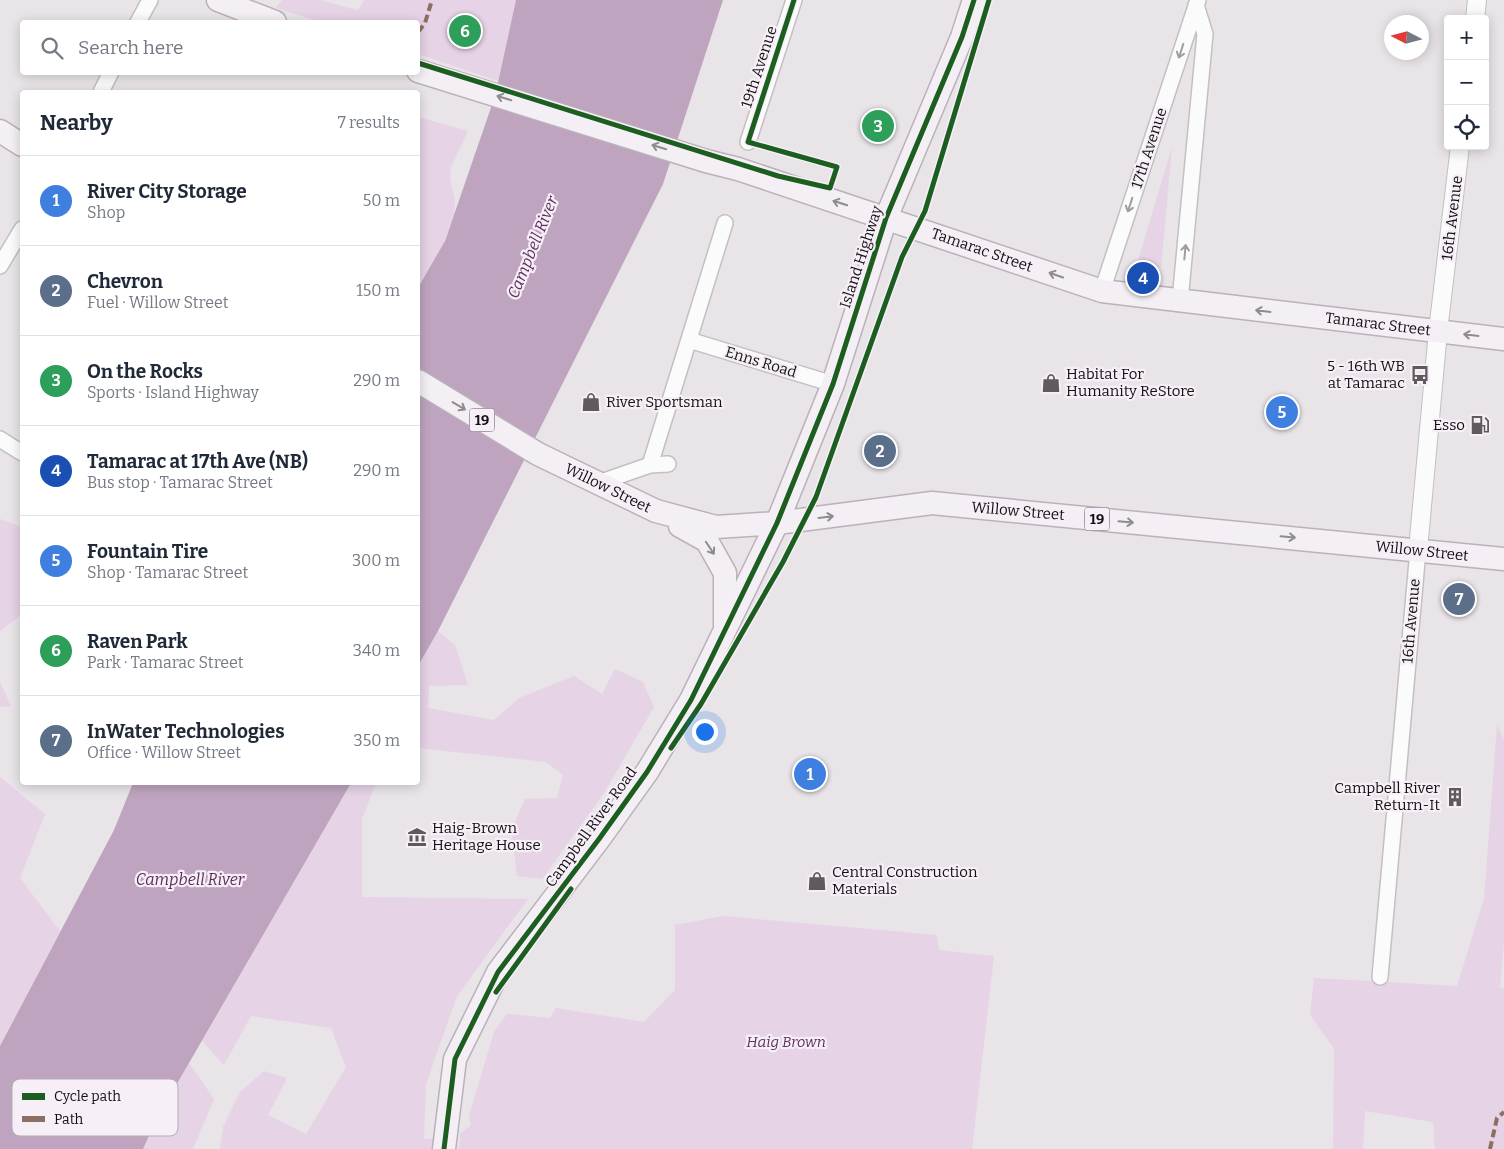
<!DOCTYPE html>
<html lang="en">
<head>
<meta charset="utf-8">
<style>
  :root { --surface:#fff; --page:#f6f6f7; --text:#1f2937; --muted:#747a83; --line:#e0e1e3; --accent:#5e5a5e }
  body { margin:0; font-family:Bitter,serif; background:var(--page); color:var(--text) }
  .controls { position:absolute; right:15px; top:15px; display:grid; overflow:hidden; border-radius:5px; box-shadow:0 2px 12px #0003 }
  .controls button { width:45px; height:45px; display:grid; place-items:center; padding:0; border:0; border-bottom:1px solid var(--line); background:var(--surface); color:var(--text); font:25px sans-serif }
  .compass { position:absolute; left:1384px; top:15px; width:45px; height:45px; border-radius:50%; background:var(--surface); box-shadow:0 2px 12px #0003; rotate:276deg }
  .you { position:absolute; left:704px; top:731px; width:18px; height:18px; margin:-12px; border:4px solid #fff; border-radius:50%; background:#1a73e8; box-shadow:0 0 0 8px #1a73e833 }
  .badge { display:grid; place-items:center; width:32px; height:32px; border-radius:50%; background:var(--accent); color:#fff; font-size:16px; font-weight:700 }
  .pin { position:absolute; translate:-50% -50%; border:2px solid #fff; box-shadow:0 1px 5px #0006 }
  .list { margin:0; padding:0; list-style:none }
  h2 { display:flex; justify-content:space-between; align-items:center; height:65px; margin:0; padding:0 20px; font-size:21px }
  h2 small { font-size:16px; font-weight:400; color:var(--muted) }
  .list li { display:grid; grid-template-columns:32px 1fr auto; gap:15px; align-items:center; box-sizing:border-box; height:90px; padding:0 20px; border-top:1px solid var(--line) }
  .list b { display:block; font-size:19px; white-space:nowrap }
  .list p { margin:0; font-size:16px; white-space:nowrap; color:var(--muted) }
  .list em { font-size:16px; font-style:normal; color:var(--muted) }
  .icon { flex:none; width:28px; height:28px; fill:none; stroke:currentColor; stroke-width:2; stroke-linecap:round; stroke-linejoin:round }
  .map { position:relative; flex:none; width:1504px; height:1149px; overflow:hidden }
  .search { position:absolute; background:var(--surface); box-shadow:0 2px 12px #0003; left:20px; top:20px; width:400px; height:55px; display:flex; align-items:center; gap:12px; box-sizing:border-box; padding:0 18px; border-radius:5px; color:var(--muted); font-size:19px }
  .panel { position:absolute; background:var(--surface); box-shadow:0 2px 12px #0003; left:20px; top:90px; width:400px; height:695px; border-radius:5px }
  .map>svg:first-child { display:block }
</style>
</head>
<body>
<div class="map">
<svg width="1504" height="1149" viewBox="0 0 1504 1149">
  <rect width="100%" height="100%" fill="#e8e4e8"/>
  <!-- green -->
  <path fill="#e6d3e6" d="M 282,0 L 320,0 L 358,10 L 364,0 L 516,0 L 498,81 L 418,54 L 418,22 L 321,22 L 276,8 Z
    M 418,117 L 468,131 L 451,167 L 450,179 L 455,200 L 454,214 L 418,315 Z
    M 1172,147 L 1161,268 L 1137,264 Z
    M 0,519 L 22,527 L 22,614 L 0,631 Z
    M 438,631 L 455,645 L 468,685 L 429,686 L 428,708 L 494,720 L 519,698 L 574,676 L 602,694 L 615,669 L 643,682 L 654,707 L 604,793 L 542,879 L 517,876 L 512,829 L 525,799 L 557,798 L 563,775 L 546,762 L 418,748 L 418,666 Z
    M 0,682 L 11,706 L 0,707 Z
    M 1497,725 L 1504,740 L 1504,941 L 1500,987 L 1504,988 L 1504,1149 L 1435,1149 L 1433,1122 L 1365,1111 L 1363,1149 L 1333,1149 L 1334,1049 L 1310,1015 L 1314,978 L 1457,986 L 1484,899 Z
    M 0,777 L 45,814 L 20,878 L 60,931 L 0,1046 Z
    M 351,783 L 376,783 L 362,819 L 362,897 L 528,899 L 457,996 L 426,1084 L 424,1139 L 441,1137 L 443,1149 L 220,1149 L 223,1127 L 240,1092 L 264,1071 L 287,1078 L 268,1115 L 306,1134 L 346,1067 L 331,1028 L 251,1016 L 224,1065 L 202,1041 Z
    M 723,916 L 937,935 L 939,950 L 994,956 L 972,1149 L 459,1149 L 460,1134 L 471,1125 L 469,1116 L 494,1032 L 507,1014 L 550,1018 L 556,1008 L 644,1022 L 675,990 L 675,925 Z
    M 189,1063 L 214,1099 L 193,1149 L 143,1149 L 156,1120 Z"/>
  <!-- water -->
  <path fill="#bea4be" d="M 516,0 L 723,0 L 663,184 L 438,631 L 418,666 L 418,288 L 445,241 L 495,96 Z
    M 133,783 L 351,783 L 156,1120 L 143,1149 L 0,1149 L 0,1046 L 114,830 Z"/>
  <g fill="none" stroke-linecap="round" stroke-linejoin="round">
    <!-- minor casing -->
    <g stroke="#c2c0c2" stroke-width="18">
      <path id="minor" d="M 138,22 L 150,0
        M 101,92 L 111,72
        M 748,142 L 794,0
        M 0,266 L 22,229
        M 1102,291 L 1198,0
        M 1180,301 L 1205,34 L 1196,5
        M 689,340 L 833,384
        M 0,439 L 22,453
        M 650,465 L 725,223
        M 598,483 L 650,465 L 668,464
        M 1380,977 L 1418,550"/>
    </g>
    <!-- tertiary casing -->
    <g stroke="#c2c0c2" stroke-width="20">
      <path id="tertiary" d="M 1475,19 L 1477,0
        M 1418,550 L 1438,331 L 1460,146"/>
    </g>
    <!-- primary casing -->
    <g stroke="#bab1ba" stroke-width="25">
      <path id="primary" d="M 218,0 L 275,22
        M 418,71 L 706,161 L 738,169 L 1102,291 L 1504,339
        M 0,131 L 22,145
        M 418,381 L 538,454 L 598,483 L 656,511 L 716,527 L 777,523 L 932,503 L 1504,559
        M 680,526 L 707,541 L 725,573 L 725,626
        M 444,1149 L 455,1059 L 498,972 L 599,839 L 647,772 L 691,700 L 777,523 L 833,384 L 886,218 L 962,37 L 974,0"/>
    </g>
    <!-- minor -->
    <use href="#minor" stroke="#fcfbfc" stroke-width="15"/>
    <!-- tertiary -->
    <use href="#tertiary" stroke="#fcfbfc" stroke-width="18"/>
    <!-- primary -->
    <use href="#primary" stroke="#f4eff4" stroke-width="22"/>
    <!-- quiet -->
    <path stroke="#8d6e63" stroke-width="4" stroke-dasharray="8 4" stroke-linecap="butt" d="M 418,32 L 425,23 L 432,0
      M 1490,1149 L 1497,1118 L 1504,1112"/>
    <!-- cycleway casing -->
    <g stroke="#f7eff7" stroke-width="8">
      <path id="cycleway" d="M 418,63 L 778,176 L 830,188 L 837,167 L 748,142 L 794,0
        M 671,748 L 701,704 L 783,562 L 816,497 L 902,257 L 925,211 L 989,0
        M 496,992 L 571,889
        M 444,1149 L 455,1059 L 498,972 L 599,839 L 647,772 L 691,700 L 777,523 L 833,384 L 886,218 L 962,37 L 974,0"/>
    </g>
    <!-- cycleway -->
    <use href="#cycleway" stroke="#1b5e20" stroke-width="5"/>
  </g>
  <!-- one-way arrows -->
  <defs><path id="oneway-shaft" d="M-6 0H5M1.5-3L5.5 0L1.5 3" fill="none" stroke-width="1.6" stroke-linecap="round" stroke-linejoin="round" transform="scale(1.25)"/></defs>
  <g stroke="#9f9d9f">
    <use href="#oneway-shaft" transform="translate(1181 51) rotate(108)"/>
    <use href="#oneway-shaft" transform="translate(1130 205) rotate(108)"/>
    <use href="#oneway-shaft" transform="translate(1185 252) rotate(-85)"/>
  </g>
  <g stroke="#8f8b8f">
    <use href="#oneway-shaft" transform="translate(504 98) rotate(-163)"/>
    <use href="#oneway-shaft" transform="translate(659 147) rotate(-163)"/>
    <use href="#oneway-shaft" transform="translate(840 203) rotate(-162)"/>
    <use href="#oneway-shaft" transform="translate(1056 275) rotate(-161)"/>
    <use href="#oneway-shaft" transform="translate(1263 311) rotate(-173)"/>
    <use href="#oneway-shaft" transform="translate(1471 335) rotate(-173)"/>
    <use href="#oneway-shaft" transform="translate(459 406) rotate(31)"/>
    <use href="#oneway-shaft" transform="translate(826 517) rotate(-7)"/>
    <use href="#oneway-shaft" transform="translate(1126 522) rotate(5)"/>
    <use href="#oneway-shaft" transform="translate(1288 537) rotate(5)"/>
    <use href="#oneway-shaft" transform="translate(710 548) rotate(56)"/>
  </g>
  <!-- icons -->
  <defs>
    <g id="bus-bare" transform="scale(1.5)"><path d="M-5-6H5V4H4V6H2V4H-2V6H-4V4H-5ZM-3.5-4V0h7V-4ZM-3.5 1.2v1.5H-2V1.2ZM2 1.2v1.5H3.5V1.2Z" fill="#5e5a5e" stroke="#f7eff7" stroke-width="2.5" paint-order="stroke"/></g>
    <g id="shop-bare" transform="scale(1.5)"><path d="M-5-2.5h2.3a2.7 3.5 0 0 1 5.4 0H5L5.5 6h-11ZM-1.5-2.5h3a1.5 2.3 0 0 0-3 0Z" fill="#5e5a5e" stroke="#f7eff7" stroke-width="2.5" paint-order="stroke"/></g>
    <g id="fuel-bare" transform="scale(1.5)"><path d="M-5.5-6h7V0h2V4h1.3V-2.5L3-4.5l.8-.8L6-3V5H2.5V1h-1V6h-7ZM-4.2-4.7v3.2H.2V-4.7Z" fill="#5e5a5e" stroke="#f7eff7" stroke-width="2.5" paint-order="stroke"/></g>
    <g id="building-bare" transform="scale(1.5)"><path d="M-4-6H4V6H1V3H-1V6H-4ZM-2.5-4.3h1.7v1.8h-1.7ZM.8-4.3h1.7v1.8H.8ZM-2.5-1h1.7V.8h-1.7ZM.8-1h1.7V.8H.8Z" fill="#5e5a5e" stroke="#f7eff7" stroke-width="2.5" paint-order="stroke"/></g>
    <g id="museum-bare" transform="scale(1.5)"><path d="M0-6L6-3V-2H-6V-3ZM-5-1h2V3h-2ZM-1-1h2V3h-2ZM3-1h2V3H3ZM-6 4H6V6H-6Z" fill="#5e5a5e" stroke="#f7eff7" stroke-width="2.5" paint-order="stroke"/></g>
  </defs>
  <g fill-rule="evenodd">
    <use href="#bus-bare" x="1420" y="375"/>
    <use href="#shop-bare" x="1051" y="383"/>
    <use href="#shop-bare" x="591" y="402"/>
    <use href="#fuel-bare" x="1480" y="425"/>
    <use href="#building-bare" x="1455" y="797"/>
    <use href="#museum-bare" x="417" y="837"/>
    <use href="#shop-bare" x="817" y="881"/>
  </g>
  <g text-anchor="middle" stroke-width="4.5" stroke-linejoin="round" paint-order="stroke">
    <!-- shield labels -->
    <g fill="#f7eff7" stroke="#575357" stroke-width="1">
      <rect x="469.5" y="408.5" width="25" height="23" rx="4"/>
      <rect x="1084.5" y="507.5" width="25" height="23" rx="4"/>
    </g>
    <g font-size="14" font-weight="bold" fill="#131013">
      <text x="482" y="425">19</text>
      <text x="1097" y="524">19</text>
    </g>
    <!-- street labels -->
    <g font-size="15" fill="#131013" stroke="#f7eff7">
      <text transform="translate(759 67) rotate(-72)" y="5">19th Avenue</text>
      <text transform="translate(1149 148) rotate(-72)" y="5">17th Avenue</text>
      <text transform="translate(1452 218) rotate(-83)" y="5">16th Avenue</text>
      <text transform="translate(982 250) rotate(19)" y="5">Tamarac Street</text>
      <text transform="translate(861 257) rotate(-72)" y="5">Island Highway</text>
      <text transform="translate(1378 324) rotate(7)" y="5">Tamarac Street</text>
      <text transform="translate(761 362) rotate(17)" y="5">Enns Road</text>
      <text transform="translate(608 488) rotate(26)" y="5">Willow Street</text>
      <text transform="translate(1018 511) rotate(5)" y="5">Willow Street</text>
      <text transform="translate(1422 551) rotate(6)" y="5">Willow Street</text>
      <text transform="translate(1411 621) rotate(-85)" y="5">16th Avenue</text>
      <text transform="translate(591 827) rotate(-54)" y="5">Campbell River Road</text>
    </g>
    <!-- poi labels -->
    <g font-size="15" fill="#131013" stroke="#f7eff7" text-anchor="start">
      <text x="1405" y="371" text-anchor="end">5 - 16th WB<tspan x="1405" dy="17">at Tamarac</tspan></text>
      <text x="1066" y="379">Habitat For<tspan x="1066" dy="17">Humanity ReStore</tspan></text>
      <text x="606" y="407">River Sportsman</text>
      <text x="1465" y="430" text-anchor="end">Esso</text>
      <text x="1440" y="793" text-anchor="end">Campbell River<tspan x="1440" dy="17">Return-It</tspan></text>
      <text x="432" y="833">Haig-Brown<tspan x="432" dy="17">Heritage House</tspan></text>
      <text x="832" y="877">Central Construction<tspan x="832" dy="17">Materials</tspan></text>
    </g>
    <!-- park labels -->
    <g font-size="15" font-style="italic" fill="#603161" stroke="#f7eff7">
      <text x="786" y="1047">Haig Brown</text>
    </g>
    <!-- water labels -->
    <g font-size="16" font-style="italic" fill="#5d2e5e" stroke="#f7eff7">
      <text transform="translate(532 247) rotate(-68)" y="6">Campbell River</text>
      <text x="190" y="885">Campbell River</text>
    </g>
  </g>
  <!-- legend -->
  <rect x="12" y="1079" width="166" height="57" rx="8" fill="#f7eff7" stroke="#b3acb3" stroke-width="1"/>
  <rect x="22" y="1093" width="23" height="7" fill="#1b5e20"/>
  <rect x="22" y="1116" width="23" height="6" fill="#8d6e63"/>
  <g font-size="14" fill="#131013">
    <text x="54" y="1101">Cycle path</text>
    <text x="54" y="1124">Path</text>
  </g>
</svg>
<div class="controls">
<button>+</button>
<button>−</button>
<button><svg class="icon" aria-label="locate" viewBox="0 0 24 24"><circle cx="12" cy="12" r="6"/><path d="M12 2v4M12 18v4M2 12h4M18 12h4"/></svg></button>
</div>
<svg class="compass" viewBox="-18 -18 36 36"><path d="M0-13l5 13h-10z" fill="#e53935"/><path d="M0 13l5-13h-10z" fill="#747a83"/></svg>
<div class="you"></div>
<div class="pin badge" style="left:810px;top:774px;background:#3f7fe0">1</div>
<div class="pin badge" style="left:880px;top:451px;background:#5c6f8a">2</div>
<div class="pin badge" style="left:878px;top:126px;background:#2e9e5b">3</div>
<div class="pin badge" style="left:1143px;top:278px;background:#1a4fb4">4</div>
<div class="pin badge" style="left:1282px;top:412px;background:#3f7fe0">5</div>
<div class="pin badge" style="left:465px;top:31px;background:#2e9e5b">6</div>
<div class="pin badge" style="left:1459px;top:599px;background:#5c6f8a">7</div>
<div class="search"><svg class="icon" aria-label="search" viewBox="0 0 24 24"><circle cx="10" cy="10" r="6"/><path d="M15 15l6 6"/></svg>Search here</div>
<section class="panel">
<h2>Nearby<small>7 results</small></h2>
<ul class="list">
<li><span class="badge" style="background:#3f7fe0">1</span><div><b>River City Storage</b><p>Shop</p></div><em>50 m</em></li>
<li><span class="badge" style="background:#5c6f8a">2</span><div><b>Chevron</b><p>Fuel · Willow Street</p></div><em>150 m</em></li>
<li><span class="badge" style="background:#2e9e5b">3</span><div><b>On the Rocks</b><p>Sports · Island Highway</p></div><em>290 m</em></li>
<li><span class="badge" style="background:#1a4fb4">4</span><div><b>Tamarac at 17th Ave (NB)</b><p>Bus stop · Tamarac Street</p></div><em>290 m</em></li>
<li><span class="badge" style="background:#3f7fe0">5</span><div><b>Fountain Tire</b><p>Shop · Tamarac Street</p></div><em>300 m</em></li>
<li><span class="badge" style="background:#2e9e5b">6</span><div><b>Raven Park</b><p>Park · Tamarac Street</p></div><em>340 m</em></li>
<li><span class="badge" style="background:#5c6f8a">7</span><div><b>InWater Technologies</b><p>Office · Willow Street</p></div><em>350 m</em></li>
</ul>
</section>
</div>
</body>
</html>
